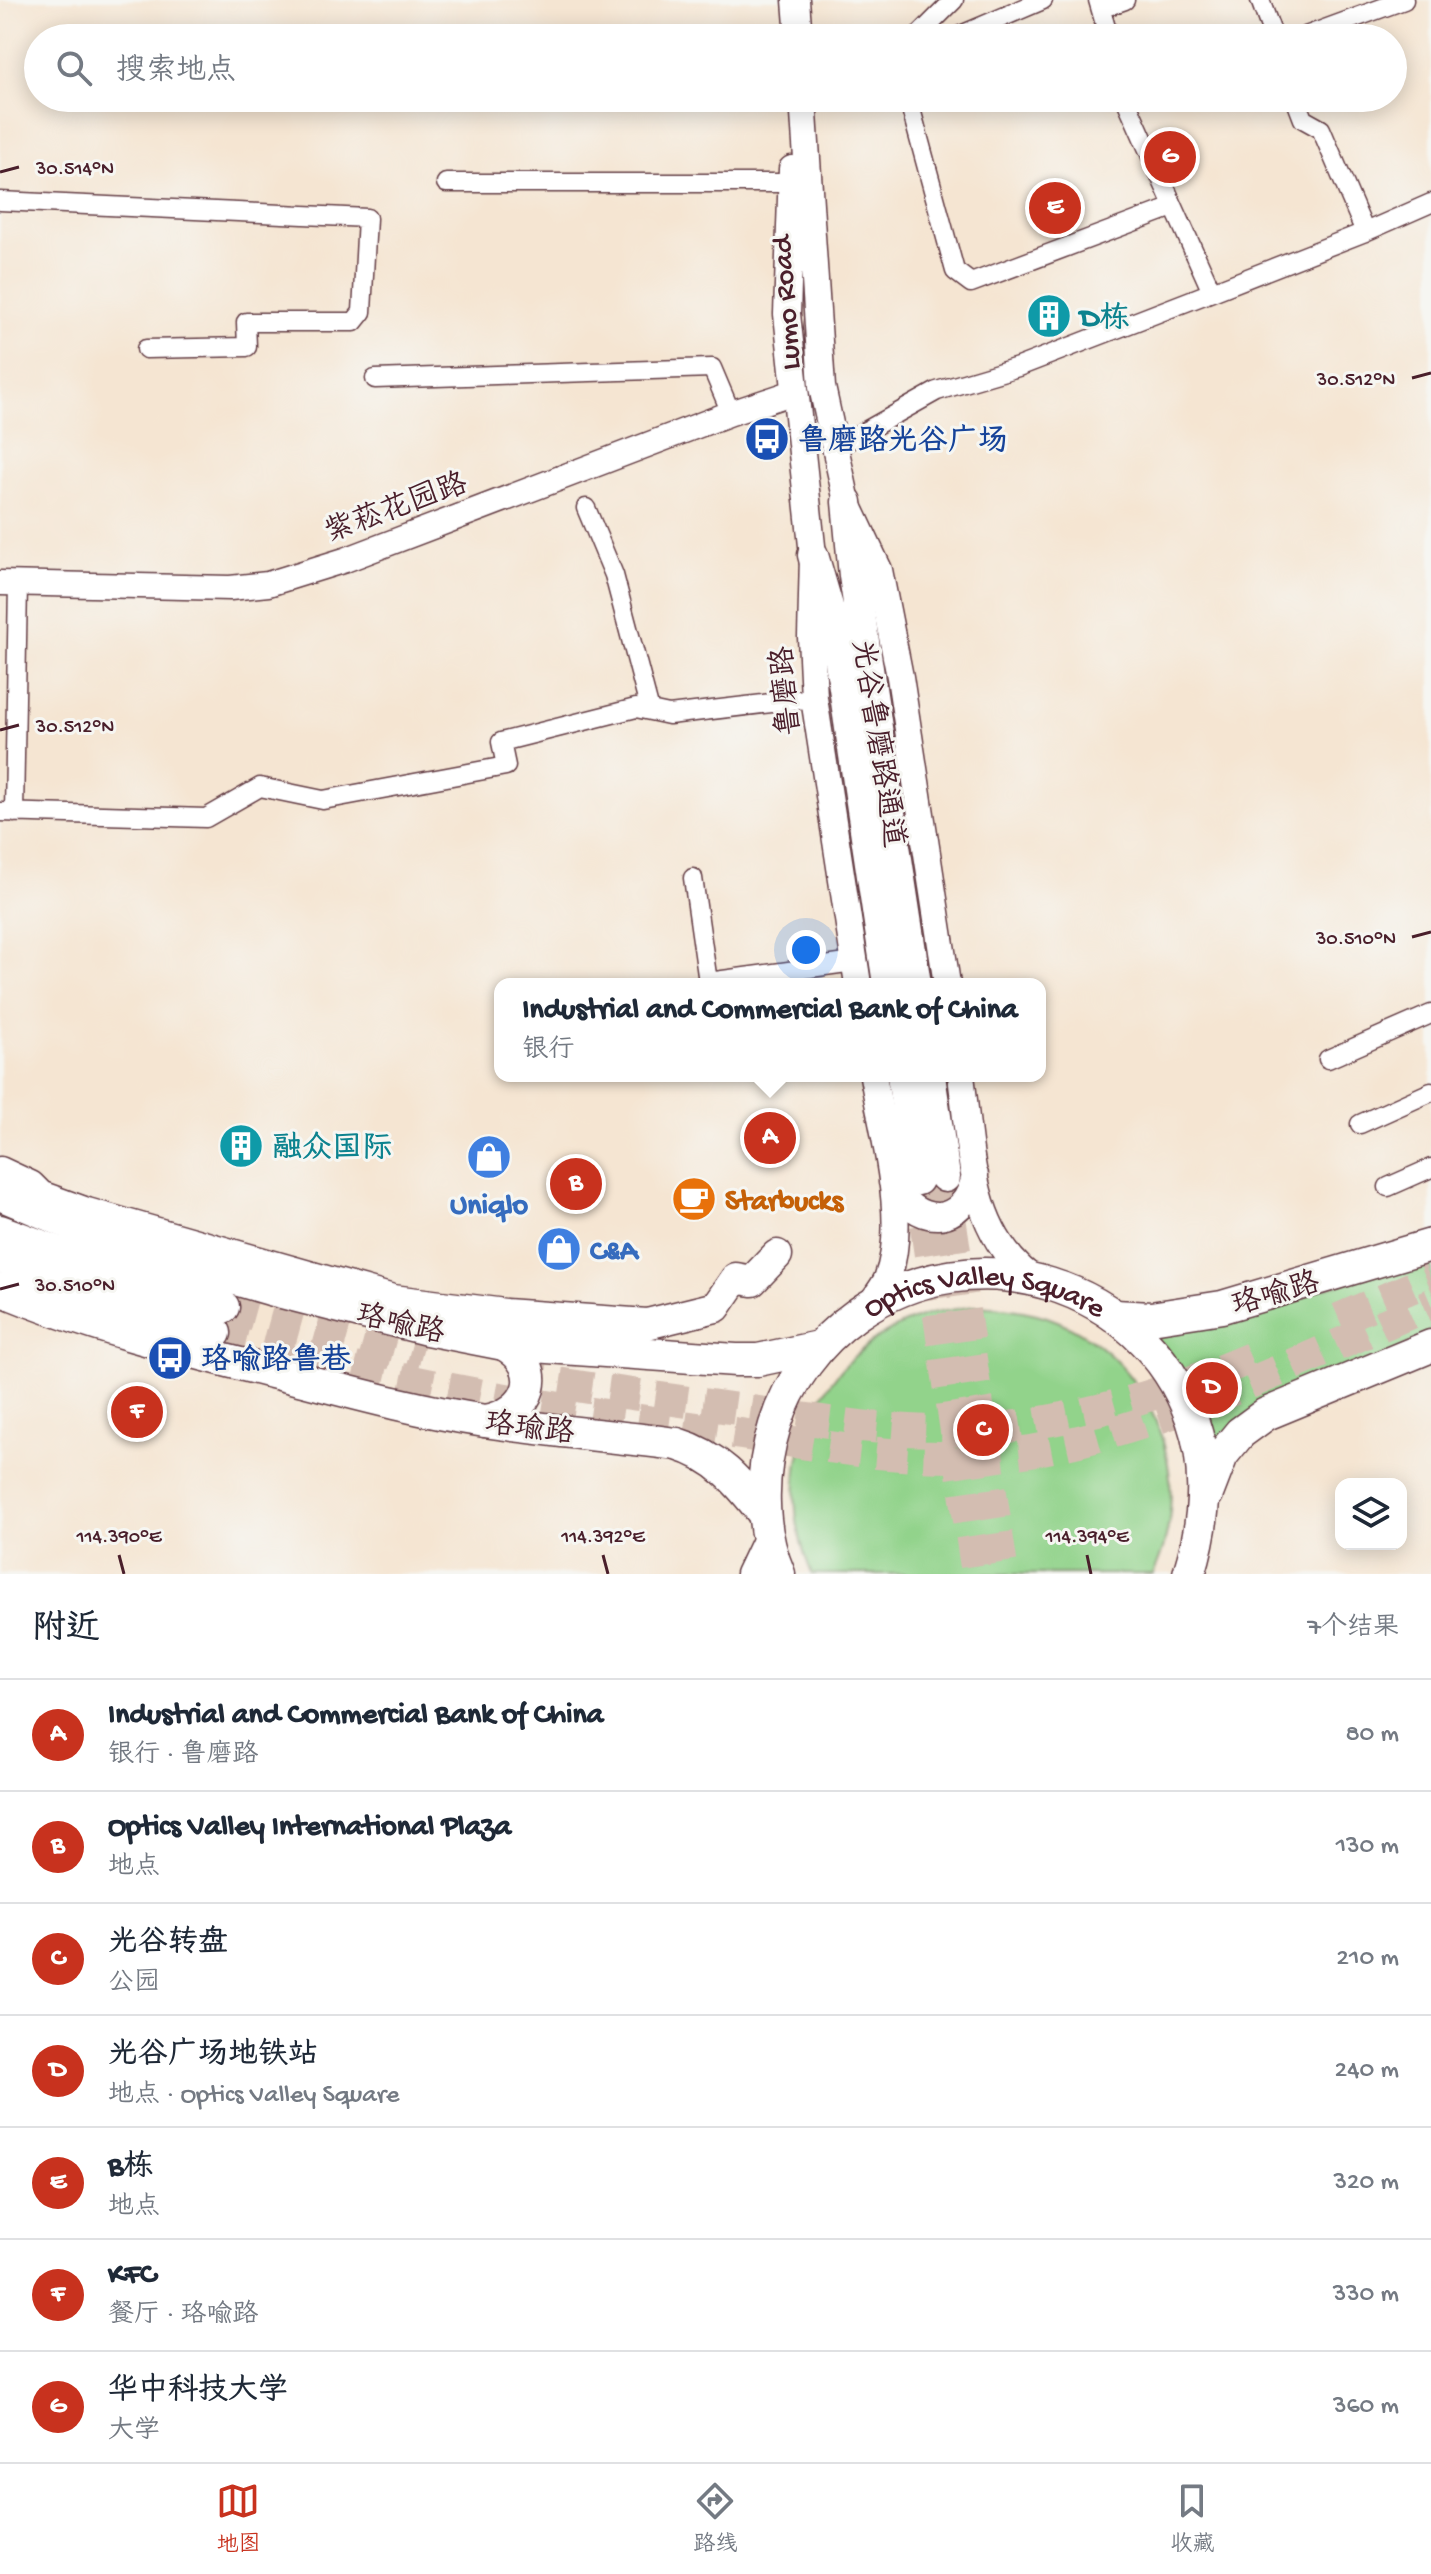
<!DOCTYPE html>
<html lang="zh">
<head>
<meta charset="utf-8">
<style>
  :root { --surface:#fff; --page:#f2f2f3; --text:#1f2937; --muted:#747a83; --line:#e0e1e3; --accent:#c8321e }
  body { margin:0; font-family:"Gochi Hand","LXGW WenKai TC",sans-serif; background:var(--page); color:var(--text) }
  .controls { position:absolute; right:24px; bottom:24px; display:grid; overflow:hidden; border-radius:16px; box-shadow:0 4px 20px #0003 }
  .controls button { width:72px; height:72px; display:grid; place-items:center; padding:0; border:0; border-bottom:2px solid var(--line); background:var(--surface); color:var(--text); font:40px sans-serif }
  .you { position:absolute; left:806px; top:950px; width:28px; height:28px; margin:-20px; border:6px solid #fff; border-radius:50%; background:#1a73e8; box-shadow:0 0 0 12px #1a73e833 }
  .badge { display:grid; place-items:center; width:52px; height:52px; border-radius:50%; background:var(--accent); color:#fff; font-size:26px; font-weight:700 }
  .pin { position:absolute; translate:-50% -50%; border:4px solid #fff; box-shadow:0 2px 8px #0006 }
  .popup { position:absolute; left:494px; top:978px; width:552px; height:104px; box-sizing:border-box; display:grid; place-content:center; border-radius:16px; background:var(--surface); filter:drop-shadow(0 2px 6px #0005); font-size:26px; white-space:nowrap; color:var(--muted) }
  .popup b { font-size:30px; color:var(--text) }
  .popup::after { content:''; position:absolute; left:50%; top:100%; margin-left:-16px; border:16px solid transparent; border-top-color:var(--surface) }
  .list { margin:0; padding:0; list-style:none }
  h2 { display:flex; justify-content:space-between; align-items:center; height:104px; margin:0; padding:0 32px; font-size:34px }
  h2 small { font-size:26px; font-weight:400; color:var(--muted) }
  .list li { display:grid; grid-template-columns:52px 1fr auto; gap:24px; align-items:center; box-sizing:border-box; height:112px; padding:0 32px; border-top:2px solid var(--line) }
  .list b { display:block; font-size:30px; white-space:nowrap }
  .list p { margin:0; font-size:26px; white-space:nowrap; color:var(--muted) }
  .list em { font-size:26px; font-style:normal; color:var(--muted) }
  .icon { flex:none; width:44px; height:44px; fill:none; stroke:currentColor; stroke-width:2; stroke-linecap:round; stroke-linejoin:round }
  .map { position:relative; flex:none; width:1431px; height:1574px; overflow:hidden }
  .search { position:absolute; background:var(--surface); box-shadow:0 4px 20px #0003; left:24px; right:24px; top:24px; height:88px; display:flex; align-items:center; gap:20px; box-sizing:border-box; padding:0 28px; border-radius:44px; color:var(--muted); font-size:30px }
  .sheet { height:888px; background:var(--surface) }
  nav { display:flex; justify-content:space-around; align-items:center; box-sizing:border-box; height:112px; border-top:2px solid var(--line); background:var(--surface); font-size:22px; color:var(--muted) }
  nav a { display:grid; justify-items:center; gap:4px }
  nav .on { color:var(--accent) }
  .map>svg:first-child { display:block }
</style>
</head>
<body>
<div class="map">
<svg width="1431" height="1574" viewBox="0 0 1431 1574">
  <rect width="100%" height="100%" fill="#f6f6f2"/>
  <filter id="ink" filterUnits="userSpaceOnUse"><feTurbulence type="fractalNoise" baseFrequency=".0125" numOctaves="2"/><feDisplacementMap in="SourceGraphic" scale="16" xChannelSelector="R" yChannelSelector="G"/><feConvolveMatrix kernelMatrix="1 2 1 2 8 2 1 2 1" color-interpolation-filters="sRGB"/></filter>
  <filter id="wash" filterUnits="userSpaceOnUse"><feTurbulence type="fractalNoise" baseFrequency=".006" numOctaves="4" result="noise"/><feDisplacementMap in="SourceGraphic" scale="32" xChannelSelector="R" yChannelSelector="G"/><feGaussianBlur stdDeviation="1.8" result="paint"/><feColorMatrix in="noise" values="0 0 0 0 0 0 0 0 0 0 0 0 0 0 0 0 0 1.4 0 .05"/><feComposite in="paint" operator="in"/></filter>
  <g filter="url(#wash)">
    <rect width="100%" height="100%" fill="#f5e5d2"/>
    <!-- green -->
    <path fill="#92d38b" stroke="#6e795b" stroke-width="2" d="M 1431,1255 L 1431,1331 L 1209,1456 L 1147,1334 L 1208,1325 Z
      M 974,1306 C 999,1307 1023,1309 1047,1317 C 1150,1353 1200,1476 1153,1574 L 812,1574 C 771,1480 807,1368 903,1324 C 926,1313 950,1310 974,1306 Z"/>
  </g>
  <g filter="url(#ink)">
    <g fill="none" stroke-linecap="round" stroke-linejoin="round">
      <!-- primary-tunnel -->
      <path stroke="#d3bdb1" stroke-width="30" stroke-dasharray="30 15" stroke-linecap="butt" d="M 945,1177 L 1004,1574
        M 918,1180 L 976,1574"/>
      <!-- trunk-tunnel -->
      <path stroke="#d3bdb1" stroke-width="32" stroke-dasharray="32 16" stroke-linecap="butt" d="M 223,1307 L 420,1361
        M 1339,1319 L 1431,1279
        M 215,1333 C 281,1349 346,1367 411,1381 C 520,1404 631,1419 741,1434 C 843,1449 939,1468 1042,1449 C 1176,1424 1306,1357 1431,1304
        M 513,1376 C 598,1390 682,1401 766,1413 C 836,1423 908,1435 979,1430 C 1076,1422 1170,1393 1260,1354"/>
      <!-- minor casing -->
      <g stroke="#643d44" stroke-width="21">
        <path id="minor" d="M 1098,0 L 1109,38
          M 1104,0 L 1111,5 L 1125,0
          M 1260,0 L 1274,38
          M 916,38 L 954,0
          M 954,38 L 1043,0
          M 1300,38 L 1404,0
          M 908,98 L 955,271 L 971,283 L 1173,207
          M 1125,98 L 1212,292 L 1365,232 L 1431,203
          M 1295,98 L 1303,119 L 1321,129 L 1365,232
          M 446,183 L 793,183
          M 0,201 L 367,218 L 362,312 L 354,322 L 246,322 L 247,347 L 146,349
          M 375,379 L 712,368 L 731,413
          M 835,448 L 937,391 L 1018,367 L 1212,292
          M 586,508 L 614,575 L 650,711
          M 0,812 L 206,818 L 260,787 L 323,800 L 506,766 L 501,742 L 636,708 L 669,715 L 814,698
          M 14,813 L 18,584
          M 693,878 L 708,982 L 854,962
          M 1328,1059 L 1431,1014
          M 1360,1124 L 1431,1092
          M 1388,1187 L 1431,1168"/>
      </g>
      <!-- tertiary casing -->
      <g stroke="#643d44" stroke-width="27">
        <path id="tertiary" d="M 0,583 L 230,588 L 268,584 L 345,560 L 731,413 L 794,392"/>
      </g>
      <!-- secondary casing -->
      <g stroke="#643d44" stroke-width="29">
        <path id="secondary" d="M 796,0 L 799,38
          M 803,98 L 822,387 L 847,502 L 879,570 L 900,677 L 947,984
          M 792,169 L 787,314 L 813,555 L 811,637 L 814,698 L 858,984
          M 961,1076 C 971,1147 969,1231 1032,1278
          M 892,1182 C 914,1228 965,1229 975,1175
          M 870,1305 C 875,1297 883,1288 887,1279 C 909,1224 883,1134 873,1076
          M 749,1574 L 767,1536"/>
      </g>
      <!-- primary casing -->
      <g stroke="#643d44" stroke-width="33">
        <path id="primary" d="M 847,502 L 854,576 L 916,984
          M 813,555 L 836,634 L 888,984
          M 902,1076 L 918,1180
          M 930,1076 L 945,1177
          M 0,1172 L 30,1186 L 40,1196 L 87,1213 L 393,1300 L 505,1314 L 647,1324 L 716,1307 L 736,1278 L 752,1281 L 777,1255"/>
      </g>
      <!-- trunk casing -->
      <g stroke="#643d44" stroke-width="35">
        <g id="trunk">
          <path d="M 0,1194 L 126,1247 L 270,1289 L 427,1329 L 504,1344 L 736,1360 L 758,1360 L 819,1347"/>
          <path d="M 0,1231 L 142,1283 L 223,1307"/>
          <path d="M 0,1256 L 133,1307 L 215,1333"/>
          <path d="M 0,1289 C 87,1326 180,1349 272,1372 C 342,1390 413,1410 485,1421 C 549,1431 613,1436 677,1444 C 717,1456 739,1482 764,1514"/>
          <path d="M 1115,1316 L 1151,1318 L 1222,1307 L 1431,1245"/>
          <path d="M 485,1421 C 531,1414 547,1368 504,1344"/>
          <path d="M 1207,1494 L 1222,1455 L 1240,1433 L 1266,1414 L 1431,1346"/>
          <path id="s1" d="M 779,1574 C 759,1528 760,1473 775,1425 C 789,1381 818,1342 856,1315 C 974,1231 1143,1282 1192,1419 C 1210,1471 1205,1523 1189,1574"/>
        </g>
      </g>
      <!-- minor -->
      <use href="#minor" stroke="#fff" stroke-width="18"/>
      <!-- tertiary -->
      <use href="#tertiary" stroke="#fff" stroke-width="24"/>
      <!-- secondary -->
      <use href="#secondary" stroke="#fff" stroke-width="26"/>
      <!-- primary -->
      <use href="#primary" stroke="#fff" stroke-width="30"/>
      <!-- trunk -->
      <use href="#trunk" stroke="#fff" stroke-width="32"/>
    </g>
  </g>
  <!-- ticks -->
  <path fill="none" stroke="#4a1f2b" stroke-width="3" d="M 0,172 L 19,167M 1412,378 L 1431,373M 0,730 L 19,725M 1412,937 L 1431,932M 0,1289 L 19,1284M 119,1555 L 124,1574M 603,1555 L 608,1574M 1087,1555 L 1091,1574"/>
  <!-- icons -->
  <defs>
    <g id="building-disc" transform="scale(2.3)"><circle r="9.5" fill="#0f9aa8" stroke="#f6f6f2"/><path d="M-4-6H4V6H1V3H-1V6H-4ZM-2.5-4.3h1.7v1.8h-1.7ZM.8-4.3h1.7v1.8H.8ZM-2.5-1h1.7V.8h-1.7ZM.8-1h1.7V.8H.8Z" fill="#fff"/></g>
    <g id="bus-disc" transform="scale(2.3)"><circle r="9.5" fill="#1a4fb4" stroke="#f6f6f2"/><path d="M-5-6H5V4H4V6H2V4H-2V6H-4V4H-5ZM-3.5-4V0h7V-4ZM-3.5 1.2v1.5H-2V1.2ZM2 1.2v1.5H3.5V1.2Z" fill="#fff"/></g>
    <g id="shop-disc" transform="scale(2.3)"><circle r="9.5" fill="#3f7fe0" stroke="#f6f6f2"/><path d="M-5-2.5h2.3a2.7 3.5 0 0 1 5.4 0H5L5.5 6h-11ZM-1.5-2.5h3a1.5 2.3 0 0 0-3 0Z" fill="#fff"/></g>
    <g id="cafe-disc" transform="scale(2.3)"><circle r="9.5" fill="#e8710a" stroke="#f6f6f2"/><path d="M-5.5-4.5H6V0H3Q3 3.5 0 3.5H-2.5Q-5.5 3.5-5.5 0ZM3-3.2v2h1.7v-2ZM-6 4.5H4V6H-6Z" fill="#fff"/></g>
  </defs>
  <g fill-rule="evenodd">
    <use href="#building-disc" x="1049" y="316"/>
    <use href="#bus-disc" x="767" y="439"/>
    <use href="#building-disc" x="241" y="1146"/>
    <use href="#shop-disc" x="489" y="1157"/>
    <use href="#cafe-disc" x="694" y="1199"/>
    <use href="#shop-disc" x="559" y="1249"/>
    <use href="#bus-disc" x="170" y="1358"/>
  </g>
  <g text-anchor="middle" stroke-width="6" stroke-linejoin="round" paint-order="stroke">
    <!-- street labels -->
    <g font-size="30" fill="#4a1f2b" stroke="#f6f6f2">
      <text transform="translate(784 303) rotate(-94)" y="10">Lumo Road</text>
      <text transform="translate(395 506) rotate(-20)" y="10">紫菘花园路</text>
      <text transform="translate(784 691) rotate(-95)" y="10">鲁磨路</text>
      <text transform="translate(880 743) rotate(81)" y="10">光谷鲁磨路通道</text>
      <text transform="translate(1275 1292) rotate(-16)" y="10">珞喻路</text>
      <text dy="10" stroke="none"><textPath href="#s1" startOffset="428">Optics Valley Square</textPath></text>
      <text transform="translate(401 1322) rotate(13)" y="10">珞喻路</text>
      <text transform="translate(530 1426) rotate(7)" y="10">珞瑜路</text>
    </g>
    <!-- culture labels -->
    <g font-size="30" font-weight="bold" fill="#0d838f" stroke="#f6f6f2" text-anchor="start">
      <text x="1080" y="326">D栋</text>
      <text x="272" y="1156">融众国际</text>
    </g>
    <!-- transit labels -->
    <g font-size="30" font-weight="bold" fill="#164399" stroke="#f6f6f2" text-anchor="start">
      <text x="798" y="449">鲁磨路光谷广场</text>
      <text x="201" y="1368">珞喻路鲁巷</text>
    </g>
    <!-- food labels -->
    <g font-size="30" font-weight="bold" fill="#c56008" stroke="#f6f6f2" text-anchor="start">
      <text x="725" y="1209">Starbucks</text>
    </g>
    <!-- shop labels -->
    <g font-size="30" font-weight="bold" fill="#366cbe" stroke="#f6f6f2">
      <text x="489" y="1213">Uniqlo</text>
      <text x="590" y="1259" text-anchor="start">C&amp;A</text>
    </g>
  </g>
  <g font-size="20" text-anchor="middle" fill="#4a1f2b" stroke="#f6f6f2" stroke-width="6" stroke-linejoin="round" paint-order="stroke">
    <text x="75" y="174">30.514°N</text>
    <text x="1356" y="385">30.512°N</text>
    <text x="75" y="732">30.512°N</text>
    <text x="1356" y="944">30.510°N</text>
    <text x="75" y="1291">30.510°N</text>
    <text x="119" y="1542">114.390°E</text>
    <text x="603" y="1542">114.392°E</text>
    <text x="1087" y="1542">114.394°E</text>
  </g>
</svg>
<div class="controls">
<button><svg class="icon" aria-label="layers" viewBox="0 0 24 24"><path d="M12 4l9 5-9 5-9-5zM3 14l9 5 9-5"/></svg></button>
</div>
<div class="you"></div>
<div class="pin badge" style="left:770px;top:1138px">A</div>
<div class="popup"><b>Industrial and Commercial Bank of China</b>银行</div>
<div class="pin badge" style="left:576px;top:1184px">B</div>
<div class="pin badge" style="left:983px;top:1430px">C</div>
<div class="pin badge" style="left:1212px;top:1388px">D</div>
<div class="pin badge" style="left:1055px;top:208px">E</div>
<div class="pin badge" style="left:137px;top:1412px">F</div>
<div class="pin badge" style="left:1170px;top:157px">G</div>
<div class="search"><svg class="icon" aria-label="search" viewBox="0 0 24 24"><circle cx="10" cy="10" r="6"/><path d="M15 15l6 6"/></svg>搜索地点</div>
</div>
<section class="sheet">
<h2>附近<small>7个结果</small></h2>
<ul class="list">
<li><span class="badge">A</span><div><b>Industrial and Commercial Bank of China</b><p>银行 · 鲁磨路</p></div><em>80 m</em></li>
<li><span class="badge">B</span><div><b>Optics Valley International Plaza</b><p>地点</p></div><em>130 m</em></li>
<li><span class="badge">C</span><div><b>光谷转盘</b><p>公园</p></div><em>210 m</em></li>
<li><span class="badge">D</span><div><b>光谷广场地铁站</b><p>地点 · Optics Valley Square</p></div><em>240 m</em></li>
<li><span class="badge">E</span><div><b>B栋</b><p>地点</p></div><em>320 m</em></li>
<li><span class="badge">F</span><div><b>KFC</b><p>餐厅 · 珞喻路</p></div><em>330 m</em></li>
<li><span class="badge">G</span><div><b>华中科技大学</b><p>大学</p></div><em>360 m</em></li>
</ul>
</section>
<nav>
<a class="on"><svg class="icon" aria-label="map" viewBox="0 0 24 24"><path d="M3 6l6-2 6 2 6-2v14l-6 2-6-2-6 2zM9 4v14M15 6v14"/></svg>地图</a>
<a><svg class="icon" aria-label="directions" viewBox="0 0 24 24"><path d="M12 3l9 9-9 9-9-9zM9 14v-3h6M13 9l2 2-2 2"/></svg>路线</a>
<a><svg class="icon" aria-label="saved" viewBox="0 0 24 24"><path d="M7 4h10v16l-5-4-5 4z"/></svg>收藏</a>
</nav>
</body>
</html>
